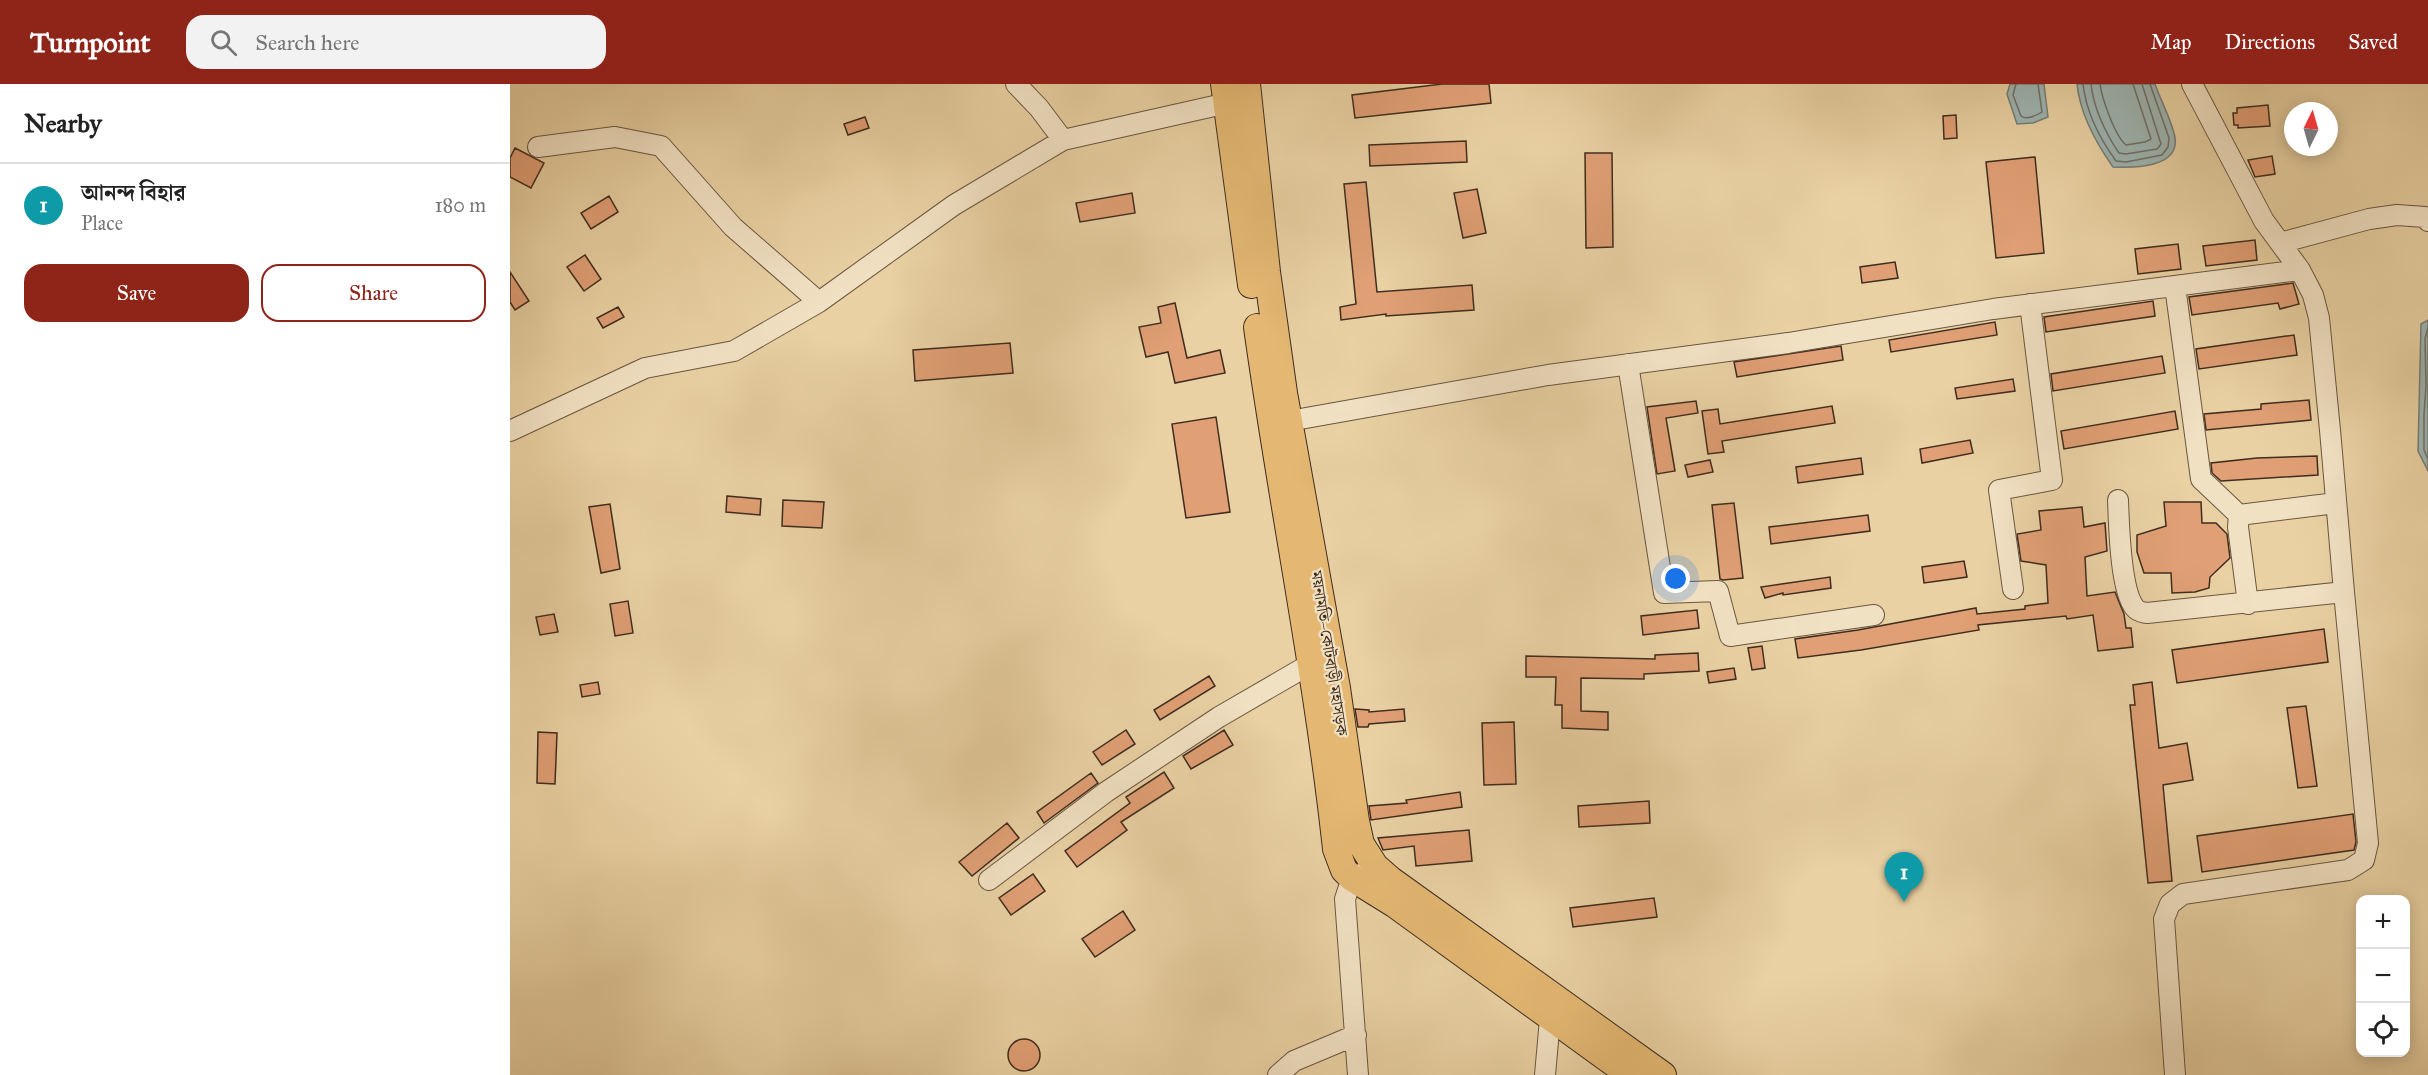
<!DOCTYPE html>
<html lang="en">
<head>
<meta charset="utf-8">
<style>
  :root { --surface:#fff; --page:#f2f2f2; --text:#222; --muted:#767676; --line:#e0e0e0; --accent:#8f2418 }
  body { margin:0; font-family:"IM FELL Great Primer","Noto Serif Bengali",serif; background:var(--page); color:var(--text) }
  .controls { position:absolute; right:18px; bottom:18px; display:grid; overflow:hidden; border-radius:12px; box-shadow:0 3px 15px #0003 }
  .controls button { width:54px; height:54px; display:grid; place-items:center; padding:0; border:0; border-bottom:2px solid var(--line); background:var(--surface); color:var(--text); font:30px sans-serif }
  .compass { position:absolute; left:1774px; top:18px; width:54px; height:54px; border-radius:50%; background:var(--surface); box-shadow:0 3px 15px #0003; rotate:5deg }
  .you { position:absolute; left:1166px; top:495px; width:21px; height:21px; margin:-15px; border:4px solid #fff; border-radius:50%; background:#1a73e8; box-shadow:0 0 0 9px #1a73e833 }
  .badge { display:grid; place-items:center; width:39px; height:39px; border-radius:50%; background:var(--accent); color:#fff; font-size:20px; font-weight:700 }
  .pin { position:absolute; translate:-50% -50px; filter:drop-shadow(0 2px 3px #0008) }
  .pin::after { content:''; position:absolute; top:32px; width:21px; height:18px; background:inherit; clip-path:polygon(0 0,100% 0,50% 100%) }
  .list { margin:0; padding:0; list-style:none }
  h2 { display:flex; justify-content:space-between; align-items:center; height:78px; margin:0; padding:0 24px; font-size:26px }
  h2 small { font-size:20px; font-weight:400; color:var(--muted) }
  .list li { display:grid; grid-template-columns:39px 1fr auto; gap:18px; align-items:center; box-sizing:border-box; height:84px; padding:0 24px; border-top:2px solid var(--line) }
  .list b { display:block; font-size:22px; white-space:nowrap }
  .list p { margin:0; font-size:20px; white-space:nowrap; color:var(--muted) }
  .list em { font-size:20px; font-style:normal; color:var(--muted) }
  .actions { display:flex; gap:12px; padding:18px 24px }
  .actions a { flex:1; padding:14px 0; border:2px solid var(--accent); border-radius:18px; text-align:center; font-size:21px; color:var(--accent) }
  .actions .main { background:var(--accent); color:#fff }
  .icon { flex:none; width:33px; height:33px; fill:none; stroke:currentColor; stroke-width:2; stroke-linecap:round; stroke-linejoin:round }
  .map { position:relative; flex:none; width:1918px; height:991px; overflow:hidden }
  header { display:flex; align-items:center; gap:36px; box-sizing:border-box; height:84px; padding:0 30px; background:var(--accent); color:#fff }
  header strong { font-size:28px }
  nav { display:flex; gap:33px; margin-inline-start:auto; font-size:21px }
  .search { width:420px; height:54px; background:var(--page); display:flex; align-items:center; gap:15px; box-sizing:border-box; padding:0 21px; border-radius:18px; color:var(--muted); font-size:22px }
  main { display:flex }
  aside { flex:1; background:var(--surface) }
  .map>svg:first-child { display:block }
</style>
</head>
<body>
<header>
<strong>Turnpoint</strong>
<div class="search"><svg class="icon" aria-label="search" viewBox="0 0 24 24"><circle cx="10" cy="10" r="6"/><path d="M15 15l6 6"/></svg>Search here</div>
<nav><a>Map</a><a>Directions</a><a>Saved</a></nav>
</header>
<main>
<aside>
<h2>Nearby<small></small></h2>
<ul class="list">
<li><span class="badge" style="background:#0f9aa8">1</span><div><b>আনন্দ বিহার</b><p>Place</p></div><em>180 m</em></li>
</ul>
<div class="actions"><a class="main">Save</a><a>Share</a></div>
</aside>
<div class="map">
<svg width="1918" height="991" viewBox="0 0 1918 991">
  <rect width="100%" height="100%" fill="#e9d1a3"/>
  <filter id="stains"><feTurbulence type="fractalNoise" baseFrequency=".00333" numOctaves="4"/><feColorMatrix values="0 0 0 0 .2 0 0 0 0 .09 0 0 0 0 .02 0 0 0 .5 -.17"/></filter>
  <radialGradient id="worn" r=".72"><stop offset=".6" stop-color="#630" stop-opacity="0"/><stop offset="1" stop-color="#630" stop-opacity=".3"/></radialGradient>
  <!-- water -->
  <path fill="#9db4b1" stroke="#777e77" stroke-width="1.5" d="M 1500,0 L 1534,0 L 1538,33 L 1523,39 L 1507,40 L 1497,10 Z
    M 1567,0 L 1645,0 C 1651,17 1661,35 1665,53 C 1670,84 1623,84 1603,83 C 1586,59 1570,30 1567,0 Z
    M 1918,236 L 1918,387 L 1908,367 L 1911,240 Z"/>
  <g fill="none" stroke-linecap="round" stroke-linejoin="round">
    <!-- shore -->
    <path stroke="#6e7068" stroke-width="1.5" d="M 1506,0 L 1503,11 L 1511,32 C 1516,36 1526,32 1532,28 L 1528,0
      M 1573,0 C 1576,27 1590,55 1606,77 L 1616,78 L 1652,71 L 1658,63 L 1659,54 L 1640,0
      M 1581,0 C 1583,23 1596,50 1609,69 L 1616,70 L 1647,65 L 1651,60 L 1632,0
      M 1590,0 C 1592,15 1605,52 1616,61 L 1635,58 L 1641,55 L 1623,0
      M 1918,243 L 1915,255 L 1916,302 L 1914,330 L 1914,366 L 1918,375"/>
  </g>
  <!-- building -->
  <path fill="#e09f74" stroke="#3f2d20" stroke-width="1.5" d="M 932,0 L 979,0 L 981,19 L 845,34 L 842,11 Z
    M 1758,21 L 1760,42 L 1728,44 L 1728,41 L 1724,41 L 1723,29 L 1727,29 L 1727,24 Z
    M 1446,31 L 1447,54 L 1434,55 L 1433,32 Z
    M 355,33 L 359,44 L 338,51 L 334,40 Z
    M 956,57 L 957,78 L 860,82 L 859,61 Z
    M 5,64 L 34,79 L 21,104 L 0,93 L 0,74 Z
    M 1075,69 L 1102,69 L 1103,163 L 1076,164 Z
    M 1762,72 L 1765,90 L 1745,93 L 1738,76 Z
    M 1525,73 L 1534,169 L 1486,174 L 1476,78 Z
    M 856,98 L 867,208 L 962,201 L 964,226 L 876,232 L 876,230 L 831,236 L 830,223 L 846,220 L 834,100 Z
    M 967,105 L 976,149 L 953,154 L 944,109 Z
    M 622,109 L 625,129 L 570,138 L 566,119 Z
    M 99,112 L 108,128 L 81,145 L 71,129 Z
    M 1745,156 L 1747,176 L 1696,182 L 1693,162 Z
    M 1668,160 L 1671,185 L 1628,190 L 1625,165 Z
    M 75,171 L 91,195 L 74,207 L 57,183 Z
    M 1385,178 L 1388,194 L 1352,199 L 1350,183 Z
    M 0,188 L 19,217 L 5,226 L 0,218 Z
    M 1783,199 L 1789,220 L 1770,225 L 1768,219 L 1682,231 L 1679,213 Z
    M 1643,217 L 1645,232 L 1536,248 L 1534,233 Z
    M 665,219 L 677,274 L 710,266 L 715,289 L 665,299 L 658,268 L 636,273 L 629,243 L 651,239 L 648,223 Z
    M 108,223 L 114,233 L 93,244 L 87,234 Z
    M 1485,238 L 1487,251 L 1381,268 L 1379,256 Z
    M 1784,251 L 1787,271 L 1689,285 L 1686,265 Z
    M 500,259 L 503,289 L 405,297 L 403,266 Z
    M 1331,262 L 1333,276 L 1227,293 L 1224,278 Z
    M 1652,272 L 1655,289 L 1543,307 L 1541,290 Z
    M 1503,295 L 1505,307 L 1447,315 L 1445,304 Z
    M 1799,316 L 1801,336 L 1696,346 L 1694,330 L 1751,325 L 1751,320 Z
    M 1186,317 L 1188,329 L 1156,334 L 1165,387 L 1147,390 L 1137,323 Z
    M 1322,322 L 1325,339 L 1212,357 L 1214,368 L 1198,370 L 1192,327 L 1208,325 L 1210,340 Z
    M 1665,327 L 1668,345 L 1554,365 L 1551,347 Z
    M 706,333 L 720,428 L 676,434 L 662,340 Z
    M 1460,356 L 1463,369 L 1412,379 L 1410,365 Z
    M 1807,372 L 1808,391 L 1711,397 L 1702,389 L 1701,379 L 1747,374 Z
    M 1351,374 L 1353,390 L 1288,399 L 1286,383 Z
    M 1200,376 L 1203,388 L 1178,393 L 1175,381 Z
    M 217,412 L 251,415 L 250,431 L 216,428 Z
    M 273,416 L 314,418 L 312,444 L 272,442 Z
    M 1654,418 L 1691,418 L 1692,439 L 1706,439 L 1717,450 L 1720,474 L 1700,493 L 1699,504 L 1685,508 L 1662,509 L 1661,489 L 1634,489 L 1627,468 L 1627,451 L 1656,442 Z
    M 1224,419 L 1233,494 L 1213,496 L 1210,495 L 1202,421 Z
    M 100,420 L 110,485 L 91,489 L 79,423 Z
    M 1572,423 L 1574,443 L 1595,439 L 1597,467 L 1575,473 L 1577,512 L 1605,508 L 1614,530 L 1616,544 L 1621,544 L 1623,563 L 1588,567 L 1583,531 L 1557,535 L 1556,532 L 1468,541 L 1469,546 L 1351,566 L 1288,574 L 1285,555 L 1348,546 L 1466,524 L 1467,530 L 1515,525 L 1515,522 L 1538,519 L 1536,481 L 1511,477 L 1507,450 L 1531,446 L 1529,427 Z
    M 1358,431 L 1360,447 L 1261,460 L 1259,443 Z
    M 1454,477 L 1457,493 L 1414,499 L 1412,483 Z
    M 1320,493 L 1321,504 L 1273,511 L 1273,509 L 1255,514 L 1251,503 Z
    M 118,517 L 123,549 L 105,552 L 100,520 Z
    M 1187,526 L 1189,544 L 1133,551 L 1131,532 Z
    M 44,530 L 48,548 L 30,551 L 26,533 Z
    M 1814,545 L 1818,578 L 1667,599 L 1662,566 Z
    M 1252,562 L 1255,584 L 1242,586 L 1238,564 Z
    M 1188,569 L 1189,587 L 1134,590 L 1134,595 L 1071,594 L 1071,627 L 1098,628 L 1098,646 L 1052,644 L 1052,621 L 1045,621 L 1046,593 L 1016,593 L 1016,572 L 1145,575 L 1145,571 Z
    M 1224,584 L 1226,595 L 1199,599 L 1197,588 Z
    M 699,592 L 705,602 L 650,636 L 644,626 Z
    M 88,598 L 90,610 L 72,613 L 70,601 Z
    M 1642,598 L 1649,664 L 1677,659 L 1683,696 L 1653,701 L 1662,797 L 1638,799 L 1620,621 L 1625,621 L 1623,601 Z
    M 1796,622 L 1807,702 L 1788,704 L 1777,624 Z
    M 845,625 L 859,626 L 859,628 L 894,625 L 895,637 L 859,640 L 858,643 L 848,643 Z
    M 1004,638 L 1006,700 L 974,701 L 972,639 Z
    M 616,646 L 625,660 L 592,681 L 583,668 Z
    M 714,646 L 723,661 L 681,685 L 673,672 Z
    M 28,648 L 47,649 L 45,700 L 27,699 Z
    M 654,688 L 664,704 L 611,738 L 617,746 L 567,783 L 555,767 L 620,719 L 616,713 Z
    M 581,689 L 588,699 L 534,739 L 527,728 Z
    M 950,708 L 952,723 L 861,736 L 859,722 L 897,719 L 896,716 Z
    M 1139,717 L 1140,739 L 1069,743 L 1068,722 Z
    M 1843,730 L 1846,758 L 1844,766 L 1692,788 L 1687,752 Z
    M 497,739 L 509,754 L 462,792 L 449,778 Z
    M 959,746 L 962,777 L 906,782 L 904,762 L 873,766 L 868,754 Z
    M 523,790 L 535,807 L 501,831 L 489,814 Z
    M 1144,814 L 1147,833 L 1063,843 L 1060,824 Z
    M 613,827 L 625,846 L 585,873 L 572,855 Z
    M498 971a16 16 0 1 1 32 0a16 16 0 1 1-32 0Z"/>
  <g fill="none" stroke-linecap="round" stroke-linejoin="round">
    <!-- minor casing -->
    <g stroke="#6a5641" stroke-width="22">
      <path id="minor" d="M 506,0 L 529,24 L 553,56
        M 28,63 L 105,53 L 151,62 L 223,143 L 309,218
        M 1770,159 L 1859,135 L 1887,131 L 1915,133 L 1918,137
        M 1665,202 L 1691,395 L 1729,431
        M 1118,280 L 1154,509 L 1208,507 L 1220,552 L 1364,531
        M 779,337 L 1038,291 L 1278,259 L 1483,225 L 1790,186
        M 0,347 L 135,284 L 224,267 L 309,218 L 444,121 L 553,56 L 731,16
        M 1608,416 C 1609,440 1610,506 1625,524 C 1628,528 1632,528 1637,529 L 1834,508 L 1820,346 L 1809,234 L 1803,211 L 1790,186 L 1754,137 L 1682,0
        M 1503,505 L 1489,406 L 1542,396 L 1520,220
        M 1738,520 L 1728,443 L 1729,431 L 1826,419
        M 479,796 L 596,708 L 709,633 L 802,579
        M 768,991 L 784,977 L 846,951
        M 848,991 L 835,815 L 842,794 L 853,789
        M 1035,991 L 1040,935 L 1049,926
        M 1665,991 L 1654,835 L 1660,820 L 1673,810 L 1838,786 L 1854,776 L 1858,759 L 1834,508"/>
    </g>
    <!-- major casing -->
    <g stroke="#3f2d20" stroke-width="28">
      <path id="major" d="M 714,0 L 741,201
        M 737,0 L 757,188 L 774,309 L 827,604 L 846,737 L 851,760 L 865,782 L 881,796 L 1153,991
        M 747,243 C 771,417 807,590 826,765 L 834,786 L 842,794 L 884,820 L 1120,991"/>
    </g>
    <!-- minor -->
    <use href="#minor" stroke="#f1e1c3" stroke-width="20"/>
    <!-- major -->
    <use href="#major" stroke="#e4b872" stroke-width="26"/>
  </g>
  <g text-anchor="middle" stroke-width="4.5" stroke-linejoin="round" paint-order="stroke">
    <!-- street labels -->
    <g font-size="16" fill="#3f2d20" stroke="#f1e1c3">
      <text transform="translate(820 569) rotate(81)" y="6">ময়নামতি–কোটবাড়ী মহাসড়ক</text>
    </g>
  </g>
  <rect width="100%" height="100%" filter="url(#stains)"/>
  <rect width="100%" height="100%" fill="url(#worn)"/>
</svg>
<div class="controls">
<button>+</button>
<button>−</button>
<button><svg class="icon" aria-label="locate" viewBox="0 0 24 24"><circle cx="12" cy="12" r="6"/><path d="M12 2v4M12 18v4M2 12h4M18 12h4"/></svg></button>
</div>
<svg class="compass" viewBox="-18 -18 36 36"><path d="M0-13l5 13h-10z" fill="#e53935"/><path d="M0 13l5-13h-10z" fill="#767676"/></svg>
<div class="you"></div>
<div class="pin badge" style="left:1394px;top:818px;background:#0f9aa8">1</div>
</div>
</main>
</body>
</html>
